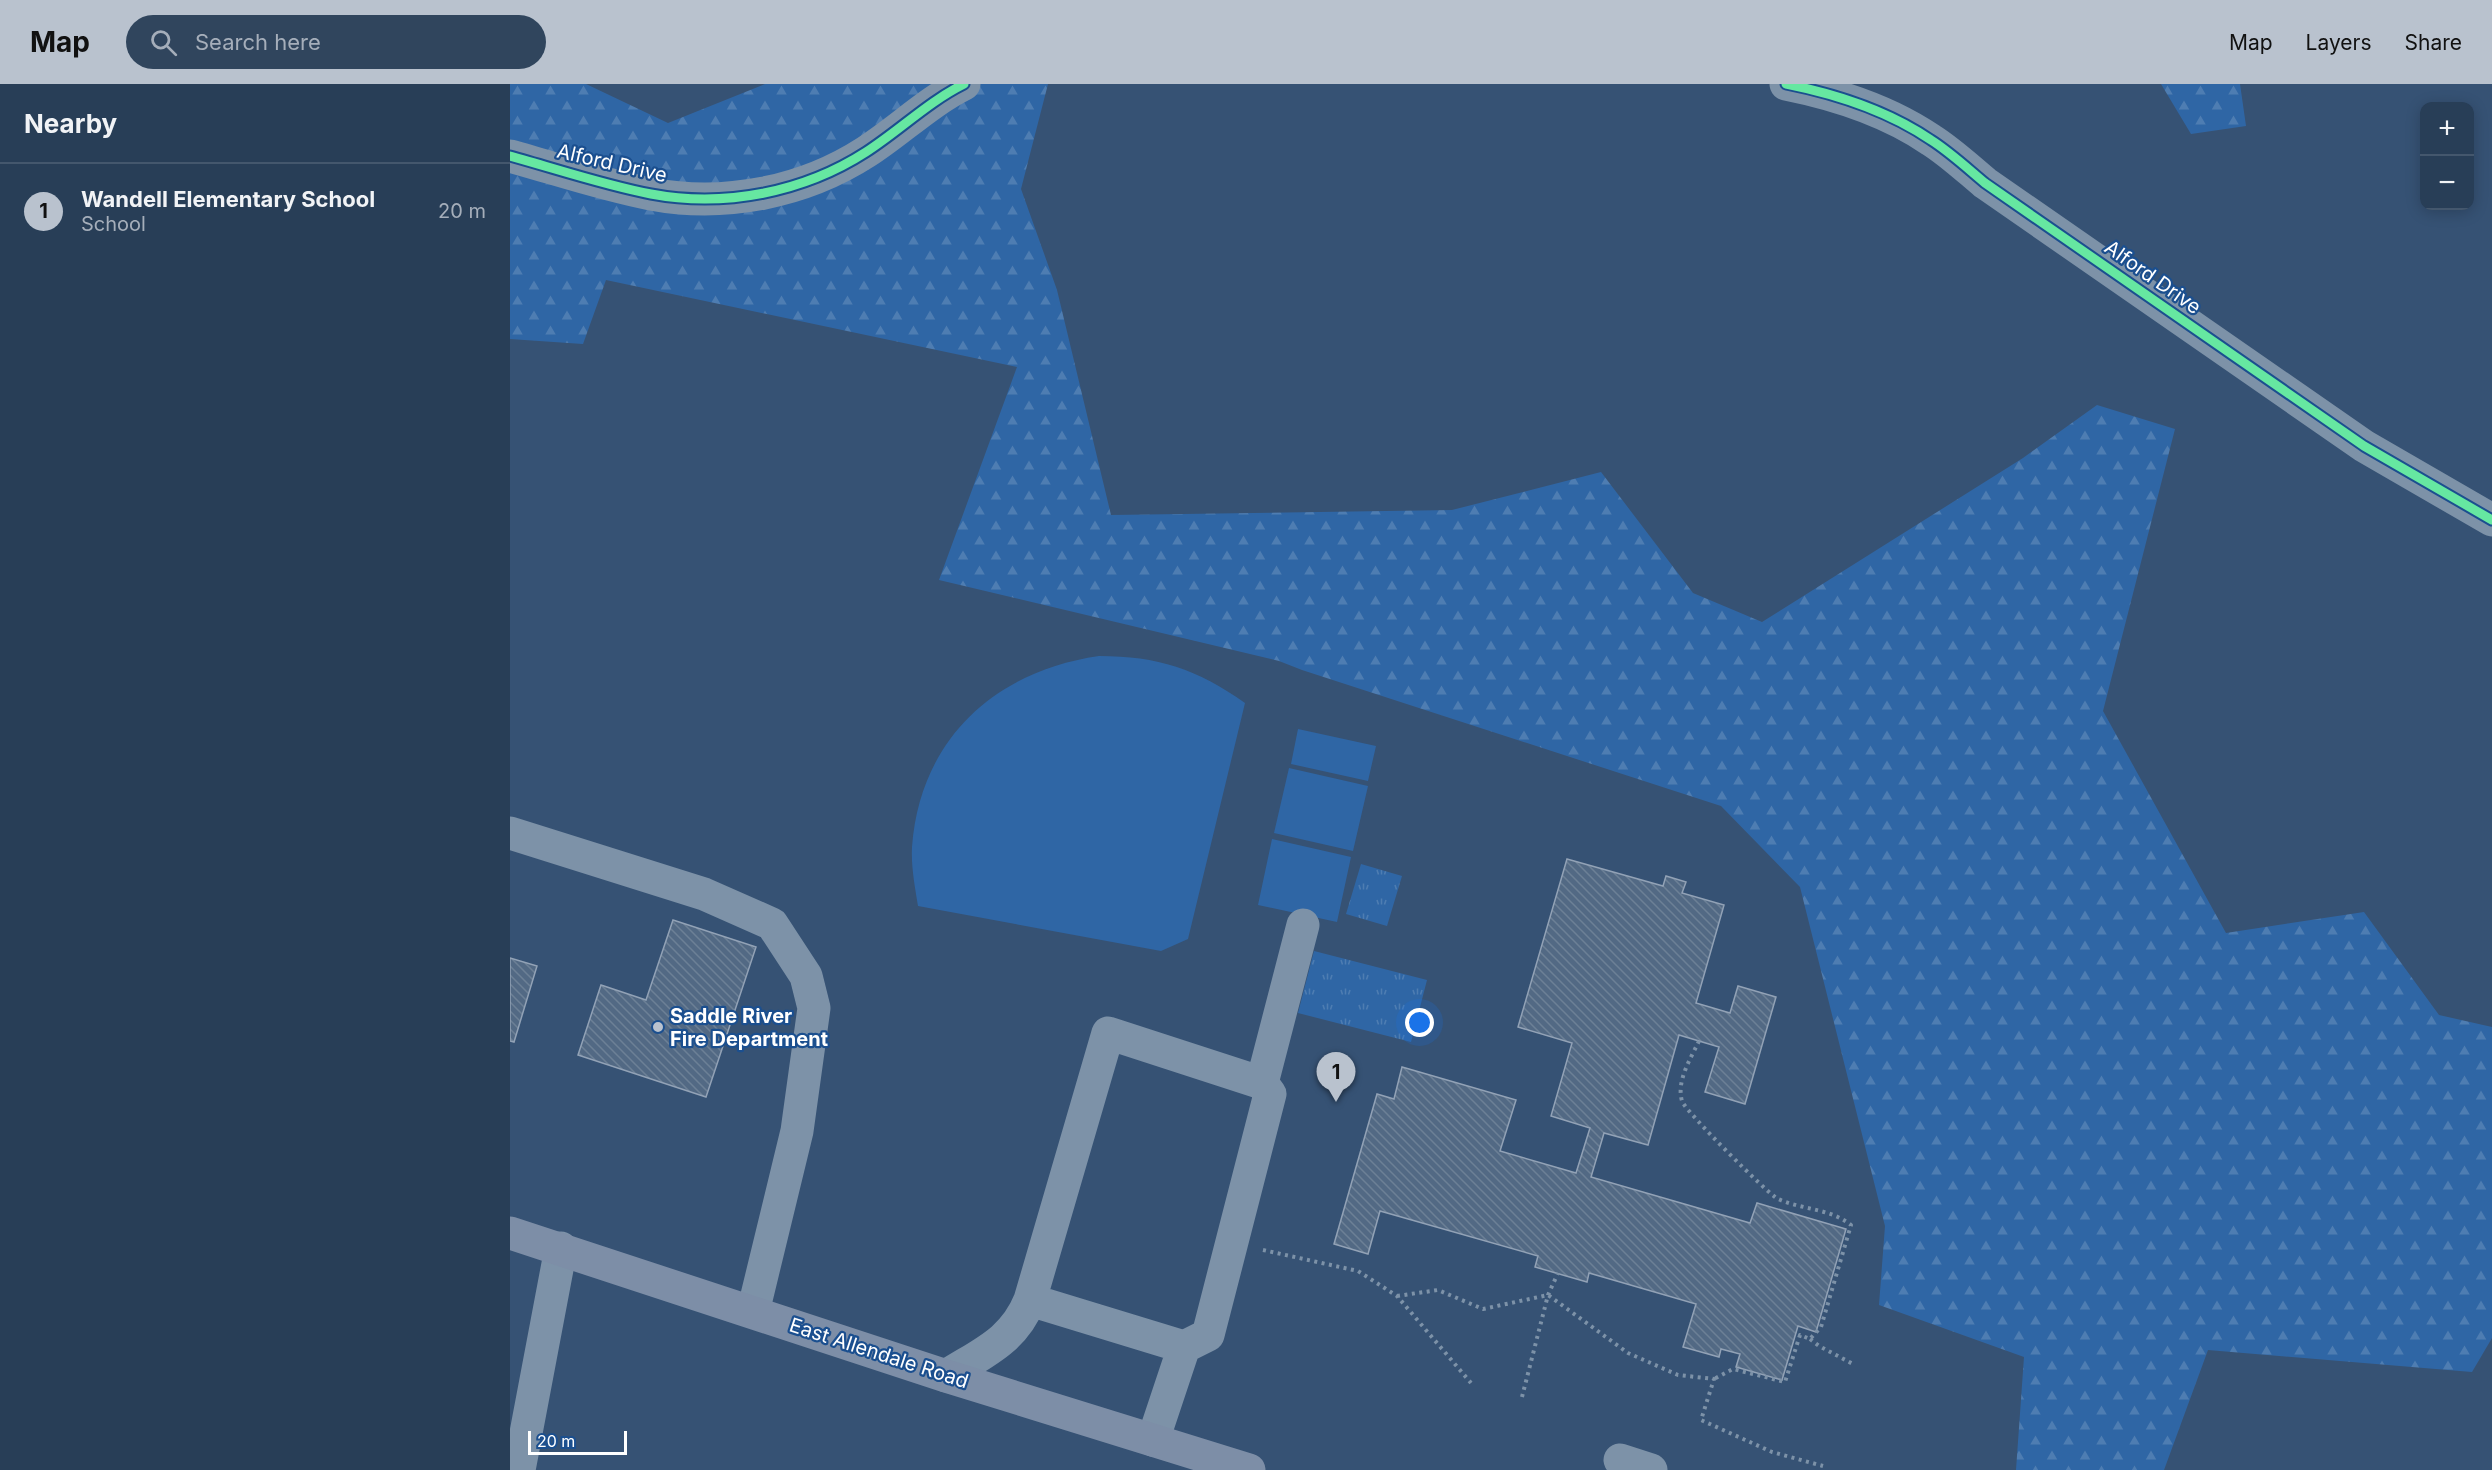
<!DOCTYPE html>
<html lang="en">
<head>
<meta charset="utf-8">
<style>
  :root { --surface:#283e57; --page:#30455d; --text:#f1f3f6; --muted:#a5aeba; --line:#44576d; --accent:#b9c2ce }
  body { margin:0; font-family:Inter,sans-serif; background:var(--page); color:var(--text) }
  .controls { position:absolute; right:18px; top:18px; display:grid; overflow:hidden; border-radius:12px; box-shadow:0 3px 15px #0003 }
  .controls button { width:54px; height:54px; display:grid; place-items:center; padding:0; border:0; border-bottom:2px solid var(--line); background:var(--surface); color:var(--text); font:30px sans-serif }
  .scale { position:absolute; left:18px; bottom:15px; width:99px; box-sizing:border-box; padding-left:6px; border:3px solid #fff; border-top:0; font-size:16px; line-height:21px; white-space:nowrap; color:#fff; -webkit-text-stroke:4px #1b4f8f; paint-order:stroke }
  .you { position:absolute; left:910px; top:939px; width:21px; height:21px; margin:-15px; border:4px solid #fff; border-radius:50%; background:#1a73e8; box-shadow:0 0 0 9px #1a73e833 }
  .badge { display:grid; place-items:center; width:39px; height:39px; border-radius:50%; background:var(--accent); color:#111; font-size:20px; font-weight:700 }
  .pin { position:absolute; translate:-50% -50px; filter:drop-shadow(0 2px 3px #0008) }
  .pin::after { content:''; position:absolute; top:32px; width:21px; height:18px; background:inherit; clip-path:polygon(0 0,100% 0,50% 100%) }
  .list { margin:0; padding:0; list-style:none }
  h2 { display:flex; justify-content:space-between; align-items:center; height:78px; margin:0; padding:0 24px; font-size:26px }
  h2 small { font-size:20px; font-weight:400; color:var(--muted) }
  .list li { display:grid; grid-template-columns:39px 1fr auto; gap:18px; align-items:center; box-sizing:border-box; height:96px; padding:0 24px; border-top:2px solid var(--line) }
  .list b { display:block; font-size:22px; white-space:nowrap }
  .list p { margin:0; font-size:20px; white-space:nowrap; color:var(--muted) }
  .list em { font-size:20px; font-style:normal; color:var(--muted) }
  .icon { flex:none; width:33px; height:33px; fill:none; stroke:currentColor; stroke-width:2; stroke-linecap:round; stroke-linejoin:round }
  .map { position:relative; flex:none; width:1982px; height:1386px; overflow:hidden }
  header { display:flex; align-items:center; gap:36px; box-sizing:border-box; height:84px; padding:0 30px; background:var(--accent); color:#111 }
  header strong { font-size:28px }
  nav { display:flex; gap:33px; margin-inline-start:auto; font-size:21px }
  .search { width:420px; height:54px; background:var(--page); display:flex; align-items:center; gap:15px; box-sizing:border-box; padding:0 21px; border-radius:33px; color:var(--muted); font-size:22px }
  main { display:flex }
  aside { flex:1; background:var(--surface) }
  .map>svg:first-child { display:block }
</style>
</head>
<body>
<header>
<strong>Map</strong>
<div class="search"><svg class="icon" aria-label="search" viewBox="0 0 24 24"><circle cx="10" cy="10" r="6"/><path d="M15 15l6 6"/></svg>Search here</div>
<nav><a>Map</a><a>Layers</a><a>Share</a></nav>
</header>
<main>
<aside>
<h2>Nearby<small></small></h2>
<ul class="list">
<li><span class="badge">1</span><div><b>Wandell Elementary School</b><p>School</p></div><em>20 m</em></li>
</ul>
</aside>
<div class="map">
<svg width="1982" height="1386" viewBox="0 0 1982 1386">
  <defs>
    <pattern id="grass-tufts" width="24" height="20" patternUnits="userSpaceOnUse" patternTransform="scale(1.5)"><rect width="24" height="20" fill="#2f66a5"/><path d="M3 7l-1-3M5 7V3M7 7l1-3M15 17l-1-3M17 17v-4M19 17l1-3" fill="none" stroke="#4e7db2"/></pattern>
    <pattern id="forest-firs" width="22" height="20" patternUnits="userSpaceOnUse" patternTransform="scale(1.5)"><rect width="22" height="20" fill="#2f66a5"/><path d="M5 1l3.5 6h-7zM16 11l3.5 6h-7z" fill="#4e7db2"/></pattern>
    <pattern id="building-back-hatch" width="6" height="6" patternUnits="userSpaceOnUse" patternTransform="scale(1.5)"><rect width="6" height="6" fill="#526984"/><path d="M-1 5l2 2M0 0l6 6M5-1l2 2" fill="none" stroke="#6c8096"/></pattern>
  </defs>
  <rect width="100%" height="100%" fill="#365274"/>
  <!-- grass -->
  <path fill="url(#grass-tufts)" d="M 851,780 L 892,792 L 877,842 L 836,830 Z
    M 804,867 L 917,896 L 901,958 L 788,929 Z"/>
  <!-- forest -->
  <path fill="url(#forest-firs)" d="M 0,0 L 76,0 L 158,39 L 255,0 L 538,0 L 511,105 L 547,206 L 601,431 L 942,426 L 1091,388 L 1183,509 L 1252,538 L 1513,374 L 1587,321 L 1665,345 L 1593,627 L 1716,849 L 1854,828 L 1929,931 L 1982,943 L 1982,1254 L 1962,1288 L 1698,1266 L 1654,1386 L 1506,1386 L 1514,1273 L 1369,1221 L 1375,1142 L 1290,803 L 1211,722 L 792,586 L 769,577 L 429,496 L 507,283 L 96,196 L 73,260 L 0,255 Z
    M 1651,0 L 1730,0 L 1736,42 L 1681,50 Z"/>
  <!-- pitch -->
  <path fill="#2f66a5" d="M 589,572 C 648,572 687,585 735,619 L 678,855 L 651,867 L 408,822 C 405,803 401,783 402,763 C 410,655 485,587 589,572 Z
    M 788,645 L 866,662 L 858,697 L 781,680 Z
    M 779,684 L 858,702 L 843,767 L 764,749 Z
    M 762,755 L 841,773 L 827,838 L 748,821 Z"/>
  <!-- building -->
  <path fill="url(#building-back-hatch)" stroke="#92a2b6" stroke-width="1.5" d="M 1057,775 L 1153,802 L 1156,792 L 1176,798 L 1172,809 L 1214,821 L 1186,919 L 1220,929 L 1228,902 L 1266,913 L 1235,1020 L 1195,1008 L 1209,963 L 1169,951 L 1138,1061 L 1094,1049 L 1081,1093 L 1240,1139 L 1247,1119 L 1336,1145 L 1306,1248 L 1288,1242 L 1272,1296 L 1226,1283 L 1230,1270 L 1211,1265 L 1209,1273 L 1173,1263 L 1186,1220 L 1079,1189 L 1077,1198 L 1025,1183 L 1028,1172 L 870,1127 L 858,1170 L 824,1160 L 867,1010 L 884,1015 L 892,983 L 1006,1016 L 990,1067 L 1066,1089 L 1080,1044 L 1041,1032 L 1062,959 L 1008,943 Z
    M 163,836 L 246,863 L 196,1013 L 68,971 L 91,901 L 136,916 Z
    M 0,874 L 27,882 L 4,958 L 0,957 Z"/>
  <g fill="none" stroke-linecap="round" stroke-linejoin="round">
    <!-- path -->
    <path stroke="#7d92a8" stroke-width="4" stroke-dasharray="3 4.5" stroke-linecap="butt" d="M 1189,957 C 1181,974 1166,997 1172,1017 C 1175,1027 1259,1111 1268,1115 C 1293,1126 1319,1124 1341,1141 L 1311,1243 L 1300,1255 L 1290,1251 L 1275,1298 L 1223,1285 L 1204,1295
      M 753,1166 L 848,1187 L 887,1212 L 961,1299
      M 887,1212 L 928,1206 L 973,1225 L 1038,1211 L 1118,1269 L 1168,1291 L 1204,1295 L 1191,1336 L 1262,1368 L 1313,1382
      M 1300,1255 L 1309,1262 L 1343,1280
      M 1012,1313 L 1038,1211 L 1048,1189"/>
    <!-- minor -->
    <path stroke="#7d92a8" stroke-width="33" d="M 1276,0 C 1326,10 1377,26 1421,56 C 1440,68 1457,84 1475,99 L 1854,362 L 1982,436
      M 0,72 C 47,85 94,101 141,110 C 215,124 294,108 356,68 C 390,46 418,18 454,0
      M 0,749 L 194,810 L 262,840 L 296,892 L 304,924 L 287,1047 L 243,1228
      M 752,999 L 793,841
      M 520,1216 L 674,1263
      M 436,1292 C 472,1269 503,1258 520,1216 L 598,949 L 752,999 L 760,1010 L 698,1251 L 674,1263 L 643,1356
      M 1110,1376 L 1141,1386
      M 9,1386 L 51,1164"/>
    <!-- major -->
    <path stroke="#7d8ea7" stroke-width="33" d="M 0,1149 L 436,1292 L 739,1386"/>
    <!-- cycleway casing -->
    <g stroke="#1b4f8f" stroke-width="13">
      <path id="cycleway" d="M 1276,0 C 1326,10 1377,26 1421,56 C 1440,68 1457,84 1475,99 L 1854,362 L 1982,436
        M 0,72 C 47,85 94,101 141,110 C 215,124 294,108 356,68 C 390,46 418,18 454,0"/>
    </g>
    <!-- cycleway -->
    <use href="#cycleway" stroke="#66e7a1" stroke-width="9"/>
  </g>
  <!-- markers -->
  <circle fill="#b9c2ce" stroke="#1b4f8f" stroke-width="2" cx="148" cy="943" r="6"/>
  <g text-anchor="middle" stroke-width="4.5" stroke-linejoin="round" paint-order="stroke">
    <!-- street labels -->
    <g font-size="20" fill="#fff" stroke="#1b4f8f">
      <text transform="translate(102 79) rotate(13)" y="7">Alford Drive</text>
      <text transform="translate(1643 193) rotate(35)" y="7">Alford Drive</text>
      <text transform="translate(369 1269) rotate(18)" y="7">East Allendale Road</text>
    </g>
    <!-- poi labels -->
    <g font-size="20" font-weight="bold" fill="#fff" stroke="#1b4f8f" text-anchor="start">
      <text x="160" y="939">Saddle River<tspan x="160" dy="23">Fire Department</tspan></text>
    </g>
  </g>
</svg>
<div class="controls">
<button>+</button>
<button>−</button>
</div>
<div class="scale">20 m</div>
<div class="you"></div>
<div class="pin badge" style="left:826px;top:1018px">1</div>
</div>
</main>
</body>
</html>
